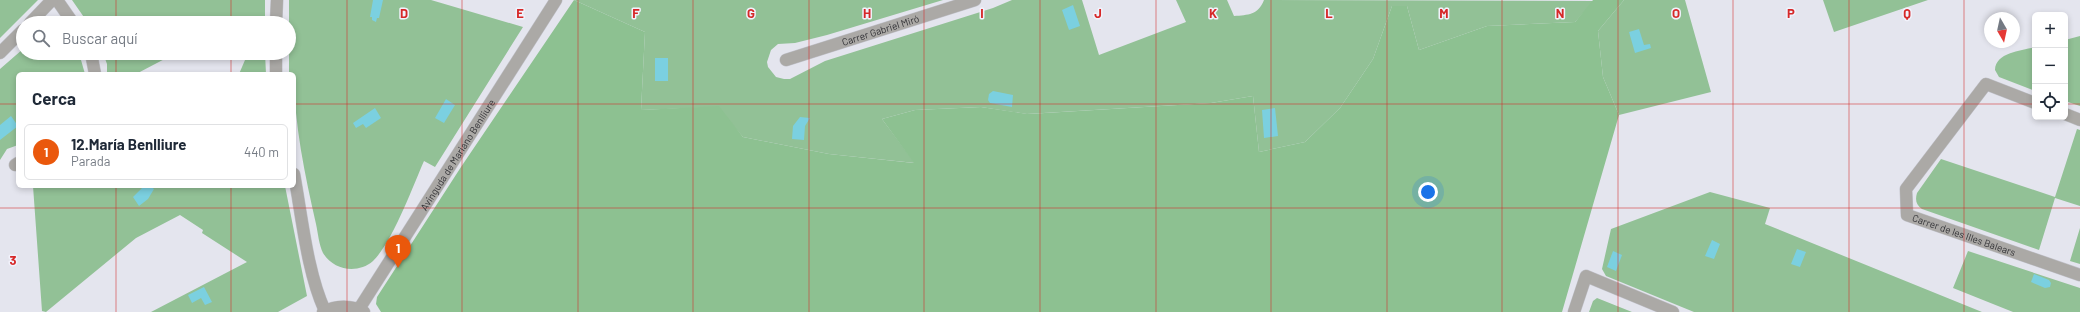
<!DOCTYPE html>
<html lang="es">
<head>
<meta charset="utf-8">
<style>
  :root { --surface:#fff; --page:#f6f6f7; --text:#1f2937; --muted:#747a83; --line:#e0e1e3; --accent:#ea580c }
  body { margin:0; font-family:Barlow,sans-serif; background:var(--page); color:var(--text) }
  .controls { position:absolute; right:12px; top:12px; display:grid; overflow:hidden; border-radius:6px; box-shadow:0 2px 6px #0003 }
  .controls button { width:36px; height:36px; display:grid; place-items:center; padding:0; border:0; border-bottom:1px solid var(--line); background:var(--surface); color:var(--text); font:20px sans-serif }
  .compass { position:absolute; left:1984px; top:12px; width:36px; height:36px; border-radius:50%; background:var(--surface); box-shadow:0 2px 6px #0003; rotate:171deg }
  .you { position:absolute; left:1428px; top:192px; width:14px; height:14px; margin:-10px; border:3px solid #fff; border-radius:50%; background:#1a73e8; box-shadow:0 0 0 6px #1a73e833 }
  .badge { display:grid; place-items:center; width:26px; height:26px; border-radius:50%; background:var(--accent); color:#fff; font-size:13px; font-weight:700 }
  .pin { position:absolute; translate:-50% -33px; filter:drop-shadow(0 1px 2px #0008) }
  .pin::after { content:''; position:absolute; top:21px; width:14px; height:12px; background:inherit; clip-path:polygon(0 0,100% 0,50% 100%) }
  .list { margin:0; padding:0; list-style:none }
  h2 { display:flex; justify-content:space-between; align-items:center; height:52px; margin:0; padding:0 16px; font-size:17px }
  h2 small { font-size:13px; font-weight:400; color:var(--muted) }
  .list li { display:grid; grid-template-columns:26px 1fr auto; gap:12px; align-items:center; box-sizing:border-box; height:56px; margin:0 8px 8px; padding:0 8px; border:1px solid var(--line); border-radius:6px }
  .list b { display:block; font-size:15px; white-space:nowrap }
  .list p { margin:0; font-size:13px; white-space:nowrap; color:var(--muted) }
  .list em { font-size:13px; font-style:normal; color:var(--muted) }
  .icon { flex:none; width:22px; height:22px; fill:none; stroke:currentColor; stroke-width:2; stroke-linecap:round; stroke-linejoin:round }
  .map { position:relative; flex:none; width:2080px; height:312px; overflow:hidden }
  .search { position:absolute; background:var(--surface); box-shadow:0 2px 6px #0003; left:16px; top:16px; width:280px; height:44px; display:flex; align-items:center; gap:10px; box-sizing:border-box; padding:0 14px; border-radius:22px; color:var(--muted); font-size:15px }
  .panel { position:absolute; background:var(--surface); box-shadow:0 2px 6px #0003; left:16px; top:72px; width:280px; height:116px; border-radius:6px }
  .map>svg:first-child { display:block }
</style>
</head>
<body>
<div class="map">
<svg width="2080" height="312" viewBox="0 0 2080 312">
  <rect width="100%" height="100%" fill="#e4e5ee"/>
  <!-- green -->
  <path fill="#92c196" d="M 0,0 L 38,0 L 0,38 Z
    M 72,0 L 265,0 L 265,23 L 88,23 Z
    M 289,0 L 431,0 L 523,27 L 435,167 L 424,161 C 413,186 392,243 373,261 C 358,274 334,271 323,253 C 319,245 318,233 316,224 C 305,175 294,124 294,74 L 289,74 Z
    M 574,0 L 943,0 L 827,35 L 795,43 L 778,44 L 771,50 L 767,62 L 768,67 L 776,77 L 784,79 L 790,79 L 825,61 L 993,8 L 1012,0 L 1082,0 L 1099,55 L 1186,22 L 1176,0 L 1227,0 L 1234,16 C 1248,15 1258,15 1264,0 L 1594,1 L 1575,22 L 1487,26 L 1419,50 L 1407,6 L 1392,6 L 1373,59 L 1340,108 L 1305,142 L 1259,152 L 1253,96 L 1211,103 L 1027,114 L 981,107 L 915,110 L 882,119 L 915,163 L 829,154 L 743,137 L 717,107 L 641,110 L 645,32 Z
    M 1624,0 L 1685,0 L 1711,92 L 1619,115 L 1603,77 L 1598,31 Z
    M 1823,0 L 1928,0 L 1834,32 Z
    M 2080,36 L 2080,106 L 2065,101 L 2065,40 Z
    M 2035,47 L 2035,91 L 1999,77 L 1995,70 C 1996,52 2021,51 2035,47 Z
    M 23,49 L 23,53 L 79,53 L 85,74 L 18,74 L 18,145 L 7,149 L 0,160 L 0,69 Z
    M 103,53 L 176,53 L 136,74 L 107,74 L 107,64 Z
    M 235,53 L 265,53 L 266,74 L 239,74 L 245,60 Z
    M 2077,129 L 2080,130 L 2080,206 L 2055,198 L 2039,250 L 1922,209 C 1916,205 1915,200 1917,193 L 1941,159 L 2055,197 Z
    M 33,186 L 285,186 L 307,296 L 278,312 L 151,312 L 247,262 L 202,233 L 203,230 L 180,215 L 136,238 L 46,312 L 42,311 Z
    M 1710,192 L 1770,208 L 1765,224 L 1982,312 L 1694,312 L 1606,276 L 1602,269 L 1611,229 Z
    M 2080,228 L 2080,264 L 2070,261 Z
    M 1968,251 L 2080,288 L 2080,312 L 2013,312 L 1953,288 Z
    M 1597,298 L 1632,312 L 1589,312 L 1593,301 Z"/>
  <!-- forest -->
  <path fill="#8dc191" d="M 574,0 L 645,32 L 641,110 L 719,106 L 743,137 L 829,154 L 914,163 L 882,119 L 915,110 L 981,107 L 1028,114 L 1211,103 L 1253,96 L 1259,152 L 1305,142 L 1340,108 L 1373,59 L 1392,6 L 1407,6 L 1419,50 L 1487,26 L 1575,22 L 1593,0 L 1624,0 L 1598,31 L 1603,77 L 1619,115 L 1562,312 L 381,312 L 376,304 L 377,297 L 461,167 Z"/>
  <!-- water -->
  <path fill="#7bd0e0" d="M 373,0 L 383,0 L 379,18 L 377,18 L 376,22 L 372,20 L 372,17 L 370,17 Z
    M 1073,5 L 1080,26 L 1069,30 L 1062,10 Z
    M 1639,29 L 1644,45 L 1650,44 L 1651,48 L 1635,53 L 1629,32 Z
    M 655,58 L 668,58 L 668,81 L 655,81 Z
    M 993,91 L 1013,95 L 1012,107 L 990,103 L 988,100 L 989,94 Z
    M 446,99 L 455,105 L 444,123 L 435,118 Z
    M 375,108 L 381,118 L 366,128 L 363,124 L 356,128 L 353,123 Z
    M 1275,108 L 1278,136 L 1264,138 L 1262,110 Z
    M 11,116 L 18,126 L 0,140 L 0,125 Z
    M 800,117 L 810,118 L 805,126 L 804,140 L 792,139 L 793,126 Z
    M 144,186 L 150,186 L 154,189 L 148,199 L 139,206 L 133,197 Z
    M 1712,240 L 1720,244 L 1714,259 L 1705,256 Z
    M 1797,249 L 1806,252 L 1800,267 L 1791,264 Z
    M 1613,251 L 1622,255 L 1616,271 L 1607,267 Z
    M 2034,274 L 2049,280 L 2051,283 L 2050,287 L 2045,288 L 2031,282 Z
    M 204,287 L 212,302 L 205,305 L 201,298 L 192,303 L 188,295 Z"/>
  <g fill="none" stroke-linecap="round" stroke-linejoin="round">
    <!-- minor casing -->
    <g stroke="#c1c2ca" stroke-width="13">
      <g id="minor">
        <path d="M 57,0 L 73,23"/>
        <path d="M 30,23 L 52,0"/>
        <path d="M 276,23 L 277,0"/>
        <path d="M 0,53 L 23,30"/>
        <path d="M 91,53 L 95,74"/>
        <path id="s1" d="M 786,60 L 975,0"/>
        <path d="M 276,74 L 276,53"/>
        <path id="s2" d="M 2035,103 L 1986,84 L 1906,189 L 1907,215 L 2080,275"/>
        <path d="M 2065,114 L 2080,120"/>
        <path d="M 15,165 L 18,163"/>
        <path d="M 294,174 C 302,217 307,272 325,311"/>
        <path id="s3" d="M 359,309 L 556,0"/>
        <path d="M 323,312 C 336,305 352,305 364,312"/>
        <path d="M 1574,312 L 1586,276 L 1673,312"/>
      </g>
    </g>
    <!-- minor -->
    <use href="#minor" stroke="#aba9a6" stroke-width="12"/>
  </g>
  <!-- grid -->
  <path fill="none" stroke="#d62828" stroke-width="1" stroke-opacity="0.55" d="M 116,0 L 116,23M 231,0 L 231,23M 347,0 L 347,312M 462,0 L 462,312M 578,0 L 578,312M 693,0 L 693,312M 809,0 L 809,312M 924,0 L 924,312M 1040,0 L 1040,312M 1156,0 L 1156,312M 1271,0 L 1271,312M 1387,0 L 1387,312M 1502,0 L 1502,312M 1618,0 L 1618,312M 1733,0 L 1733,312M 1849,0 L 1849,312M 1964,0 L 1964,312M 116,53 L 116,74M 231,53 L 231,74M 0,104 L 18,104M 294,104 L 2035,104M 2065,104 L 2080,104M 116,186 L 116,312M 231,186 L 231,312M 0,208 L 2080,208"/>
  <g text-anchor="middle" stroke-width="3" stroke-linejoin="round" paint-order="stroke">
    <!-- street labels -->
    <g font-size="10" fill="#343438" stroke="#f1f2fb">
      <text dy="4" stroke="none"><textPath href="#s1" startOffset="99">Carrer Gabriel Miró</textPath></text>
      <text dy="4" stroke="none"><textPath href="#s3" startOffset="183">Avinguda de Mariano Benlliure</textPath></text>
      <text dy="4" stroke="none"><textPath href="#s2" startOffset="271">Carrer de les Illes Balears</textPath></text>
    </g>
  </g>
  <g font-size="13" text-anchor="middle" font-weight="bold" fill="#d62828" stroke="#f1f2fb" stroke-width="3" stroke-linejoin="round" paint-order="stroke">
    <text x="404" y="18">D</text>
    <text x="520" y="18">E</text>
    <text x="636" y="18">F</text>
    <text x="751" y="18">G</text>
    <text x="867" y="18">H</text>
    <text x="982" y="18">I</text>
    <text x="1098" y="18">J</text>
    <text x="1213" y="18">K</text>
    <text x="1329" y="18">L</text>
    <text x="1444" y="18">M</text>
    <text x="1560" y="18">N</text>
    <text x="1676" y="18">O</text>
    <text x="1791" y="18">P</text>
    <text x="1907" y="18">Q</text>
    <text x="13" y="265">3</text>
  </g>
</svg>
<div class="controls">
<button>+</button>
<button>−</button>
<button><svg class="icon" aria-label="locate" viewBox="0 0 24 24"><circle cx="12" cy="12" r="6"/><path d="M12 2v4M12 18v4M2 12h4M18 12h4"/></svg></button>
</div>
<svg class="compass" viewBox="-18 -18 36 36"><path d="M0-13l5 13h-10z" fill="#e53935"/><path d="M0 13l5-13h-10z" fill="#747a83"/></svg>
<div class="you"></div>
<div class="pin badge" style="left:398px;top:268px">1</div>
<div class="search"><svg class="icon" aria-label="search" viewBox="0 0 24 24"><circle cx="10" cy="10" r="6"/><path d="M15 15l6 6"/></svg>Buscar aquí</div>
<section class="panel">
<h2>Cerca<small></small></h2>
<ul class="list">
<li><span class="badge">1</span><div><b>12.María Benlliure</b><p>Parada</p></div><em>440 m</em></li>
</ul>
</section>
</div>
</body>
</html>
